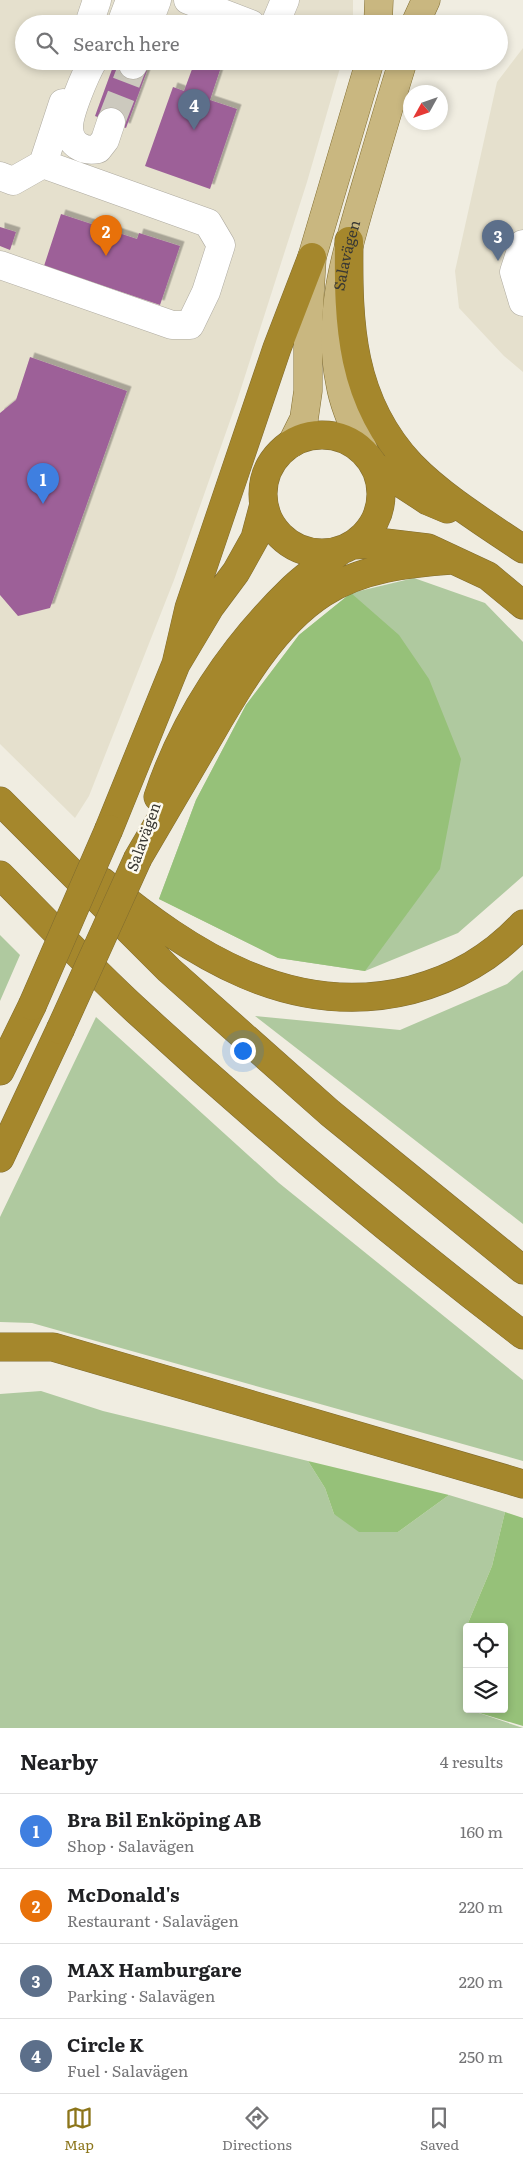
<!DOCTYPE html>
<html lang="en">
<head>
<meta charset="utf-8">
<style>
  :root { --surface:#fff; --page:#f2f2f2; --text:#202124; --muted:#757577; --line:#e0e0e0; --accent:#8c751a }
  body { margin:0; font-family:Literata,serif; background:var(--page); color:var(--text) }
  .controls { position:absolute; right:15px; bottom:15px; display:grid; overflow:hidden; border-radius:5px; box-shadow:0 2px 8px #0003 }
  .controls button { width:45px; height:45px; display:grid; place-items:center; padding:0; border:0; border-bottom:1px solid var(--line); background:var(--surface); color:var(--text); font:25px sans-serif }
  .compass { position:absolute; left:403px; top:85px; width:45px; height:45px; border-radius:50%; background:var(--surface); box-shadow:0 2px 8px #0003; rotate:230deg }
  .you { position:absolute; left:242px; top:1050px; width:18px; height:18px; margin:-12px; border:4px solid #fff; border-radius:50%; background:#1a73e8; box-shadow:0 0 0 8px #1a73e833 }
  .badge { display:grid; place-items:center; width:32px; height:32px; border-radius:50%; background:var(--accent); color:#fff; font-size:16px; font-weight:700 }
  .pin { position:absolute; translate:-50% -41px; filter:drop-shadow(0 1px 2px #0008) }
  .pin::after { content:''; position:absolute; top:26px; width:18px; height:15px; background:inherit; clip-path:polygon(0 0,100% 0,50% 100%) }
  .list { margin:0; padding:0; list-style:none }
  h2 { display:flex; justify-content:space-between; align-items:center; height:65px; margin:0; padding:0 20px; font-size:21px }
  h2 small { font-size:16px; font-weight:400; color:var(--muted) }
  .list li { display:grid; grid-template-columns:32px 1fr auto; gap:15px; align-items:center; box-sizing:border-box; height:75px; padding:0 20px; border-top:1px solid var(--line) }
  .list b { display:block; font-size:19px; white-space:nowrap }
  .list p { margin:0; font-size:16px; white-space:nowrap; color:var(--muted) }
  .list em { font-size:16px; font-style:normal; color:var(--muted) }
  .icon { flex:none; width:28px; height:28px; fill:none; stroke:currentColor; stroke-width:2; stroke-linecap:round; stroke-linejoin:round }
  .map { position:relative; flex:none; width:523px; height:1728px; overflow:hidden }
  .search { position:absolute; background:var(--surface); box-shadow:0 2px 8px #0003; left:15px; right:15px; top:15px; height:55px; display:flex; align-items:center; gap:12px; box-sizing:border-box; padding:0 18px; border-radius:28px; color:var(--muted); font-size:19px }
  .sheet { height:365px; background:var(--surface) }
  nav { display:flex; justify-content:space-around; align-items:center; box-sizing:border-box; height:70px; border-top:1px solid var(--line); background:var(--surface); font-size:14px; color:var(--muted) }
  nav a { display:grid; justify-items:center; gap:2px }
  nav .on { color:var(--accent) }
  .map>svg:first-child { display:block }
</style>
</head>
<body>
<div class="map">
<svg width="523" height="1728" viewBox="0 0 523 1728">
  <defs>
    <filter id="shadow"><feDropShadow dx="4.5" dy="-4.5" stdDeviation="0" flood-color="#0004"/></filter>
  </defs>
  <rect width="100%" height="100%" fill="#f0ede1"/>
  <!-- built -->
  <path fill="#e5e0cd" d="M 0,0 L 353,0 L 353,24 L 24,24 L 24,61 L 342,61 L 307,182 L 237,401 L 174,580 L 89,796 L 75,818 L 0,744 Z
    M 523,48 L 523,372 L 504,356 L 459,308 L 455,271 L 497,82 Z"/>
  <!-- green -->
  <path fill="#afc99f" d="M 414,578 L 485,603 L 523,642 L 523,876 L 458,933 L 365,971 L 278,958 L 159,899 L 196,800 L 246,705 L 299,635 L 351,593 Z
    M 0,935 L 20,955 L 0,1001 Z
    M 523,970 L 523,1224 L 255,1016 L 400,1030 L 507,984 Z
    M 96,1017 L 279,1183 L 523,1380 L 523,1461 L 32,1323 L 0,1322 L 0,1217 Z
    M 41,1391 L 103,1411 L 308,1461 L 325,1488 L 334,1514 L 398,1532 L 449,1495 L 505,1512 L 492,1566 L 463,1635 L 467,1657 L 467,1709 L 475,1709 L 476,1712 L 523,1728 L 0,1728 L 0,1394 Z"/>
  <!-- forest -->
  <path fill="#96c179" d="M 351,593 L 399,635 L 429,679 L 461,759 L 440,869 L 365,971 L 278,958 L 159,899 L 196,800 L 246,705 L 299,635 Z
    M 308,1461 L 449,1495 L 398,1532 L 359,1532 L 334,1514 L 325,1488 Z
    M 505,1512 L 523,1518 L 523,1726 L 476,1712 L 475,1709 L 504,1709 L 504,1627 L 467,1627 L 467,1657 L 463,1635 L 492,1566 Z"/>
  <!-- building -->
  <path fill="#9d6198" filter="url(#shadow)" d="M 115,61 L 122,61 L 147,71 L 126,128 L 95,116 Z
    M 195,61 L 223,61 L 210,100 L 237,109 L 210,189 L 145,166 L 173,87 L 184,91 Z
    M 61,214 L 137,239 L 139,233 L 180,246 L 160,305 L 44,266 Z
    M 0,227 L 16,232 L 10,250 L 0,246 Z
    M 30,357 L 127,391 L 50,608 L 18,616 L 0,595 L 0,413 L 16,400 Z"/>
  <g fill="none" stroke-linecap="round" stroke-linejoin="round">
    <!-- minor-tunnel -->
    <path stroke="#ccc9be" stroke-width="28" stroke-dasharray="28 14" stroke-linecap="butt" d="M 111,122 L 133,65"/>
    <!-- minor casing -->
    <g stroke="#afaba1" stroke-width="29">
      <path id="minor" d="M 188,0 L 251,24
        M 89,24 L 97,0
        M 121,24 L 130,0
        M 148,24 L 157,0
        M 275,24 L 285,0
        M 93,61 C 85,75 69,113 69,127 C 69,145 84,152 98,149 L 105,140 L 111,122
        M 133,65 L 134,61
        M 43,164 L 63,103
        M 0,176 L 13,181 L 43,164 L 208,223 L 221,245 L 206,292 L 190,325 L 172,325 L 0,265
        M 523,244 L 514,272 L 523,302"/>
    </g>
    <!-- major casing -->
    <g stroke="#806c2f" stroke-width="29">
      <g id="major">
        <path d="M 378,24 L 379,0"/>
        <path d="M 415,24 L 426,0"/>
        <path d="M 292,443 L 304,419 L 308,391 L 308,325 L 312,257 L 370,61"/>
        <path id="s1" d="M 364,451 C 355,429 344,407 340,383 C 326,316 347,249 366,185 C 378,144 390,103 403,61"/>
      </g>
    </g>
    <!-- highway casing -->
    <g stroke="#806c2f" stroke-width="29">
      <path id="highway" d="M 349,241 C 348,324 350,400 411,465 C 442,497 486,524 523,549
        M263 494a59 59 0 1 1 118 0a59 59 0 1 1-118 0Z
        M 376,467 L 428,501 L 447,509
        M 354,545 L 386,543 L 428,548 L 488,576 L 523,605
        M 176,664 L 189,608 L 277,348 L 312,257
        M 158,797 C 184,719 232,647 291,590 C 305,576 323,564 339,552
        M 0,801 L 169,970 L 330,1113 L 523,1270
        M 109,829 L 176,664 L 210,607 L 236,572 L 255,538 L 264,504
        M 138,858 C 160,821 181,784 203,747 C 234,694 270,627 323,593 C 361,568 409,563 453,560
        M 0,875 C 46,921 90,968 137,1011 C 261,1125 390,1233 523,1335
        M 103,882 C 191,954 291,1020 411,990 C 456,978 491,958 523,924
        M 0,1071 L 32,1006
        M 0,1158 L 60,1030
        M 0,1347 L 53,1347 L 523,1484"/>
    </g>
    <!-- minor -->
    <use href="#minor" stroke="#fff" stroke-width="28"/>
    <!-- major -->
    <use href="#major" stroke="#c9b780" stroke-width="28"/>
    <!-- highway -->
    <use href="#highway" stroke="#a5872c" stroke-width="28"/>
    <!-- highway-bridge casing -->
    <g stroke="#806c2f" stroke-width="29" stroke-linecap="butt">
      <path id="highway-bridge" d="M 32,1006 L 109,829
        M 60,1030 L 138,858"/>
    </g>
    <!-- highway-bridge -->
    <use href="#highway-bridge" stroke="#a5872c" stroke-width="28"/>
  </g>
  <g text-anchor="middle" stroke-width="5" stroke-linejoin="round" paint-order="stroke">
    <!-- street labels -->
    <g font-size="15" fill="#3a3934" stroke="#fdfaef">
      <text dy="5" stroke="none"><textPath href="#s1" startOffset="201">Salavägen</textPath></text>
      <text transform="translate(144 837) rotate(-70)" y="5">Salavägen</text>
    </g>
  </g>
</svg>
<div class="controls">
<button><svg class="icon" aria-label="locate" viewBox="0 0 24 24"><circle cx="12" cy="12" r="6"/><path d="M12 2v4M12 18v4M2 12h4M18 12h4"/></svg></button>
<button><svg class="icon" aria-label="layers" viewBox="0 0 24 24"><path d="M12 4l9 5-9 5-9-5zM3 14l9 5 9-5"/></svg></button>
</div>
<svg class="compass" viewBox="-18 -18 36 36"><path d="M0-13l5 13h-10z" fill="#e53935"/><path d="M0 13l5-13h-10z" fill="#757577"/></svg>
<div class="you"></div>
<div class="pin badge" style="left:43px;top:504px;background:#3f7fe0">1</div>
<div class="pin badge" style="left:106px;top:256px;background:#e8710a">2</div>
<div class="pin badge" style="left:498px;top:261px;background:#5c6f8a">3</div>
<div class="pin badge" style="left:194px;top:130px;background:#5c6f8a">4</div>
<div class="search"><svg class="icon" aria-label="search" viewBox="0 0 24 24"><circle cx="10" cy="10" r="6"/><path d="M15 15l6 6"/></svg>Search here</div>
</div>
<section class="sheet">
<h2>Nearby<small>4 results</small></h2>
<ul class="list">
<li><span class="badge" style="background:#3f7fe0">1</span><div><b>Bra Bil Enköping AB</b><p>Shop · Salavägen</p></div><em>160 m</em></li>
<li><span class="badge" style="background:#e8710a">2</span><div><b>McDonald's</b><p>Restaurant · Salavägen</p></div><em>220 m</em></li>
<li><span class="badge" style="background:#5c6f8a">3</span><div><b>MAX Hamburgare</b><p>Parking · Salavägen</p></div><em>220 m</em></li>
<li><span class="badge" style="background:#5c6f8a">4</span><div><b>Circle K</b><p>Fuel · Salavägen</p></div><em>250 m</em></li>
</ul>
</section>
<nav>
<a class="on"><svg class="icon" aria-label="map" viewBox="0 0 24 24"><path d="M3 6l6-2 6 2 6-2v14l-6 2-6-2-6 2zM9 4v14M15 6v14"/></svg>Map</a>
<a><svg class="icon" aria-label="directions" viewBox="0 0 24 24"><path d="M12 3l9 9-9 9-9-9zM9 14v-3h6M13 9l2 2-2 2"/></svg>Directions</a>
<a><svg class="icon" aria-label="saved" viewBox="0 0 24 24"><path d="M7 4h10v16l-5-4-5 4z"/></svg>Saved</a>
</nav>
</body>
</html>
